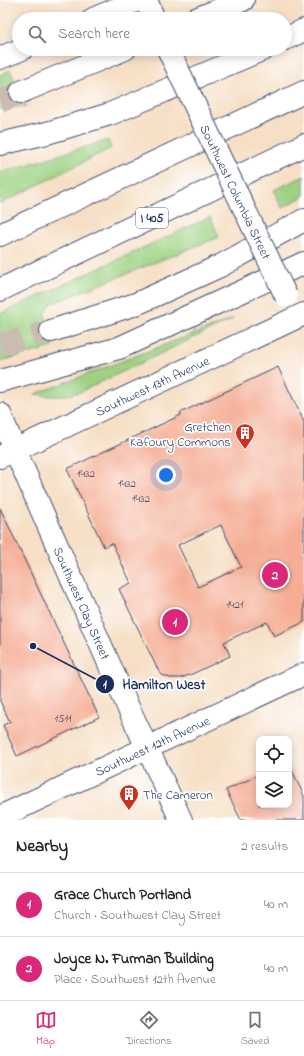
<!DOCTYPE html>
<html lang="en">
<head>
<meta charset="utf-8">
<style>
  :root { --surface:#fff; --page:#f6f6f6; --text:#222; --muted:#767676; --line:#e0e0e0; --accent:#db2777 }
  body { margin:0; font-family:"Indie Flower",sans-serif; background:var(--page); color:var(--text) }
  .controls { position:absolute; right:12px; bottom:12px; display:grid; overflow:hidden; border-radius:8px; box-shadow:0 2px 10px #0003 }
  .controls button { width:36px; height:36px; display:grid; place-items:center; padding:0; border:0; border-bottom:1px solid var(--line); background:var(--surface); color:var(--text); font:20px sans-serif }
  .you { position:absolute; left:166px; top:475px; width:14px; height:14px; margin:-10px; border:3px solid #fff; border-radius:50%; background:#1a73e8; box-shadow:0 0 0 6px #1a73e833 }
  .badge { display:grid; place-items:center; width:26px; height:26px; border-radius:50%; background:var(--accent); color:#fff; font-size:13px; font-weight:700 }
  .pin { position:absolute; translate:-50% -50%; border:2px solid #fff; box-shadow:0 1px 4px #0006 }
  .list { margin:0; padding:0; list-style:none }
  h2 { display:flex; justify-content:space-between; align-items:center; height:52px; margin:0; padding:0 16px; font-size:17px }
  h2 small { font-size:13px; font-weight:400; color:var(--muted) }
  .list li { display:grid; grid-template-columns:26px 1fr auto; gap:12px; align-items:center; box-sizing:border-box; height:64px; padding:0 16px; border-top:1px solid var(--line) }
  .list b { display:block; font-size:15px; white-space:nowrap }
  .list p { margin:0; font-size:13px; white-space:nowrap; color:var(--muted) }
  .list em { font-size:13px; font-style:normal; color:var(--muted) }
  .icon { flex:none; width:22px; height:22px; fill:none; stroke:currentColor; stroke-width:2; stroke-linecap:round; stroke-linejoin:round }
  .map { position:relative; flex:none; width:304px; height:820px; overflow:hidden }
  .search { position:absolute; background:var(--surface); box-shadow:0 2px 10px #0003; left:12px; right:12px; top:12px; height:44px; display:flex; align-items:center; gap:10px; box-sizing:border-box; padding:0 14px; border-radius:22px; color:var(--muted); font-size:15px }
  .sheet { height:180px; background:var(--surface) }
  nav { display:flex; justify-content:space-around; align-items:center; box-sizing:border-box; height:56px; border-top:1px solid var(--line); background:var(--surface); font-size:11px; color:var(--muted) }
  nav a { display:grid; justify-items:center; gap:2px }
  nav .on { color:var(--accent) }
  .map>svg:first-child { display:block }
</style>
</head>
<body>
<div class="map">
<svg width="304" height="820" viewBox="0 0 304 820">
  <rect width="100%" height="100%" fill="#fff"/>
  <filter id="ink" filterUnits="userSpaceOnUse"><feTurbulence type="fractalNoise" baseFrequency=".025" numOctaves="2"/><feDisplacementMap in="SourceGraphic" scale="8" xChannelSelector="R" yChannelSelector="G"/><feConvolveMatrix kernelMatrix="1 2 1 2 8 2 1 2 1" color-interpolation-filters="sRGB"/></filter>
  <filter id="wash" filterUnits="userSpaceOnUse"><feTurbulence type="fractalNoise" baseFrequency=".012" numOctaves="4" result="noise"/><feDisplacementMap in="SourceGraphic" scale="16" xChannelSelector="R" yChannelSelector="G"/><feGaussianBlur stdDeviation="0.9" result="paint"/><feColorMatrix in="noise" values="0 0 0 0 0 0 0 0 0 0 0 0 0 0 0 0 0 1.4 0 .05"/><feComposite in="paint" operator="in"/></filter>
  <g filter="url(#wash)">
    <rect width="100%" height="100%" fill="#f6dfc5"/>
    <!-- green -->
    <path fill="#9ed282" stroke="#5c8070" d="M 10,70 L 26,106 L 0,109 L 0,75 Z
      M 108,140 L 111,148 L 0,204 L 0,171 L 13,169 Z
      M 304,176 L 304,196 L 282,208 L 274,190 Z
      M 210,217 L 219,237 L 53,303 L 49,307 L 45,314 L 53,347 L 0,361 L 0,314 Z
      M 233,319 L 80,392 C 62,397 53,397 35,394 Z"/>
    <g id="blocks">
      <!-- building -->
      <path fill="#f5ae95" fill-rule="evenodd" d="M 278,367 L 304,422 L 304,622 L 274,636 L 267,622 L 224,642 L 230,656 L 192,674 L 181,678 L 170,678 L 162,675 L 157,668 L 119,589 L 131,583 L 112,543 L 104,547 L 67,469 L 181,415 L 180,413 ZM 221,525 L 241,567 L 198,587 L 178,545 Z
        M 0,508 L 99,717 L 17,756 L 3,725 L 10,722 L 0,701 Z
        M 289,764 L 304,796 L 304,820 L 241,820 L 226,790 L 259,775 L 259,805 L 289,805 Z"/>
    </g>
  </g>
  <g filter="url(#ink)">
    <use href="#blocks" fill-opacity="0" stroke="#3c496d" stroke-width="1"/>
    <g fill="none" stroke-linecap="round" stroke-linejoin="round">
      <!-- motorway-tunnel -->
      <path stroke="#cabcb0" stroke-width="22" stroke-dasharray="22 11" stroke-linecap="butt" d="M 0,102 L 21,92
        M 0,344 L 51,331"/>
      <!-- minor casing -->
      <g stroke="#3c496d" stroke-width="24">
        <path id="minor" d="M 93,19 L 138,0
          M 0,58 L 22,49"/>
      </g>
      <!-- secondary casing -->
      <g stroke="#3c496d" stroke-width="24">
        <g id="secondary">
          <path d="M 146,0 L 154,19"/>
          <path id="s1" d="M 0,457 L 304,314"/>
          <path id="s2" d="M 0,817 L 304,674"/>
        </g>
      </g>
      <!-- primary casing -->
      <g stroke="#3c496d" stroke-width="24">
        <g id="primary">
          <path id="s3" d="M 15,450 L 129,709 L 181,820"/>
        </g>
      </g>
      <!-- motorway casing -->
      <g stroke="#3c496d" stroke-width="24">
        <path id="motorway" d="M 196,19 L 243,0
          M 285,39 L 304,30
          M 21,92 L 125,49
          M 0,144 L 47,133 L 110,114 L 264,49
          M 0,235 L 304,92
          M 0,290 L 304,145
          M 51,331 L 136,304 L 220,266 L 304,220
          M 0,381 L 119,348 L 304,263
          M 0,414 L 15,450"/>
      </g>
      <!-- minor -->
      <use href="#minor" stroke="#fff" stroke-width="22"/>
      <!-- secondary -->
      <use href="#secondary" stroke="#fff" stroke-width="22"/>
      <!-- primary -->
      <use href="#primary" stroke="#fff" stroke-width="22"/>
      <!-- motorway -->
      <use href="#motorway" stroke="#fff" stroke-width="22"/>
      <!-- secondary-bridge casing -->
      <g stroke="#3c496d" stroke-width="24" stroke-linecap="butt">
        <g id="secondary-bridge">
          <path id="s4" d="M 168,49 L 286,296"/>
        </g>
      </g>
      <!-- secondary-bridge -->
      <use href="#secondary-bridge" stroke="#fff" stroke-width="22"/>
    </g>
  </g>
  <!-- icons -->
  <defs>
    <g id="building-pin" transform="scale(1)"><path d="M0 17L-7.5 6A9.5 9.5 0 1 1 7.5 6Z" fill="#c8321e" stroke="#fff"/><path d="M-4-6H4V6H1V3H-1V6H-4ZM-2.5-4.3h1.7v1.8h-1.7ZM.8-4.3h1.7v1.8H.8ZM-2.5-1h1.7V.8h-1.7ZM.8-1h1.7V.8H.8Z" fill="#fff"/></g>
  </defs>
  <g fill-rule="evenodd">
    <use href="#building-pin" x="245" y="433"/>
    <use href="#building-pin" x="129" y="794"/>
  </g>
  <g text-anchor="middle" stroke-width="3.5" stroke-linejoin="round" paint-order="stroke">
    <!-- number labels -->
    <g font-size="11" fill="#524f6c">
      <text x="86" y="477">1432</text>
      <text x="127" y="487">1432</text>
      <text x="141" y="502">1432</text>
      <text x="235" y="608">1421</text>
      <text x="63" y="722">1511</text>
    </g>
    <!-- shield labels -->
    <rect fill="#fff" stroke="#5f6d8e" stroke-width="1" x="136" y="208" width="32" height="20" rx="3"/>
    <g font-size="12" font-weight="bold" fill="#1b2f5e">
      <text x="152" y="222">I 405</text>
    </g>
    <!-- street labels -->
    <g font-size="13" fill="#1b2f5e" stroke="#fff">
      <text dy="5" stroke="none"><textPath href="#s4" startOffset="158">Southwest Columbia Street</textPath></text>
      <text dy="5" stroke="none"><textPath href="#s1" startOffset="168">Southwest 13th Avenue</textPath></text>
      <text dy="5" stroke="none"><textPath href="#s3" startOffset="167">Southwest Clay Street</textPath></text>
      <text dy="5" stroke="none"><textPath href="#s2" startOffset="168">Southwest 12th Avenue</textPath></text>
    </g>
    <!-- poi labels -->
    <g font-size="13" fill="#1b2f5e" stroke="#fff" text-anchor="end">
      <text x="231" y="431">Gretchen<tspan x="231" dy="15">Kafoury Commons</tspan></text>
      <text x="143" y="799" text-anchor="start">The Cameron</text>
    </g>
  </g>
  <!-- callouts -->
  <path fill="none" stroke="#1b2f5e" stroke-width="1.5" d="M33 646L105 684"/>
  <g fill="#1b2f5e" stroke="#fff" stroke-width="1.5">
    <circle cx="33" cy="646" r="4"/>
    <circle cx="105" cy="684" r="10"/>
  </g>
  <g font-size="12" text-anchor="middle" font-weight="bold" fill="#fff">
    <text x="105" y="688">1</text>
  </g>
  <g font-size="14" text-anchor="middle" font-weight="bold" fill="#1b2f5e" stroke="#fff" stroke-width="3.5" stroke-linejoin="round" paint-order="stroke">
    <text x="164" y="689">Hamilton West</text>
  </g>
</svg>
<div class="controls">
<button><svg class="icon" aria-label="locate" viewBox="0 0 24 24"><circle cx="12" cy="12" r="6"/><path d="M12 2v4M12 18v4M2 12h4M18 12h4"/></svg></button>
<button><svg class="icon" aria-label="layers" viewBox="0 0 24 24"><path d="M12 4l9 5-9 5-9-5zM3 14l9 5 9-5"/></svg></button>
</div>
<div class="you"></div>
<div class="pin badge" style="left:175px;top:622px">1</div>
<div class="pin badge" style="left:275px;top:575px">2</div>
<div class="search"><svg class="icon" aria-label="search" viewBox="0 0 24 24"><circle cx="10" cy="10" r="6"/><path d="M15 15l6 6"/></svg>Search here</div>
</div>
<section class="sheet">
<h2>Nearby<small>2 results</small></h2>
<ul class="list">
<li><span class="badge">1</span><div><b>Grace Church Portland</b><p>Church · Southwest Clay Street</p></div><em>40 m</em></li>
<li><span class="badge">2</span><div><b>Joyce N. Furman Building</b><p>Place · Southwest 12th Avenue</p></div><em>40 m</em></li>
</ul>
</section>
<nav>
<a class="on"><svg class="icon" aria-label="map" viewBox="0 0 24 24"><path d="M3 6l6-2 6 2 6-2v14l-6 2-6-2-6 2zM9 4v14M15 6v14"/></svg>Map</a>
<a><svg class="icon" aria-label="directions" viewBox="0 0 24 24"><path d="M12 3l9 9-9 9-9-9zM9 14v-3h6M13 9l2 2-2 2"/></svg>Directions</a>
<a><svg class="icon" aria-label="saved" viewBox="0 0 24 24"><path d="M7 4h10v16l-5-4-5 4z"/></svg>Saved</a>
</nav>
</body>
</html>
